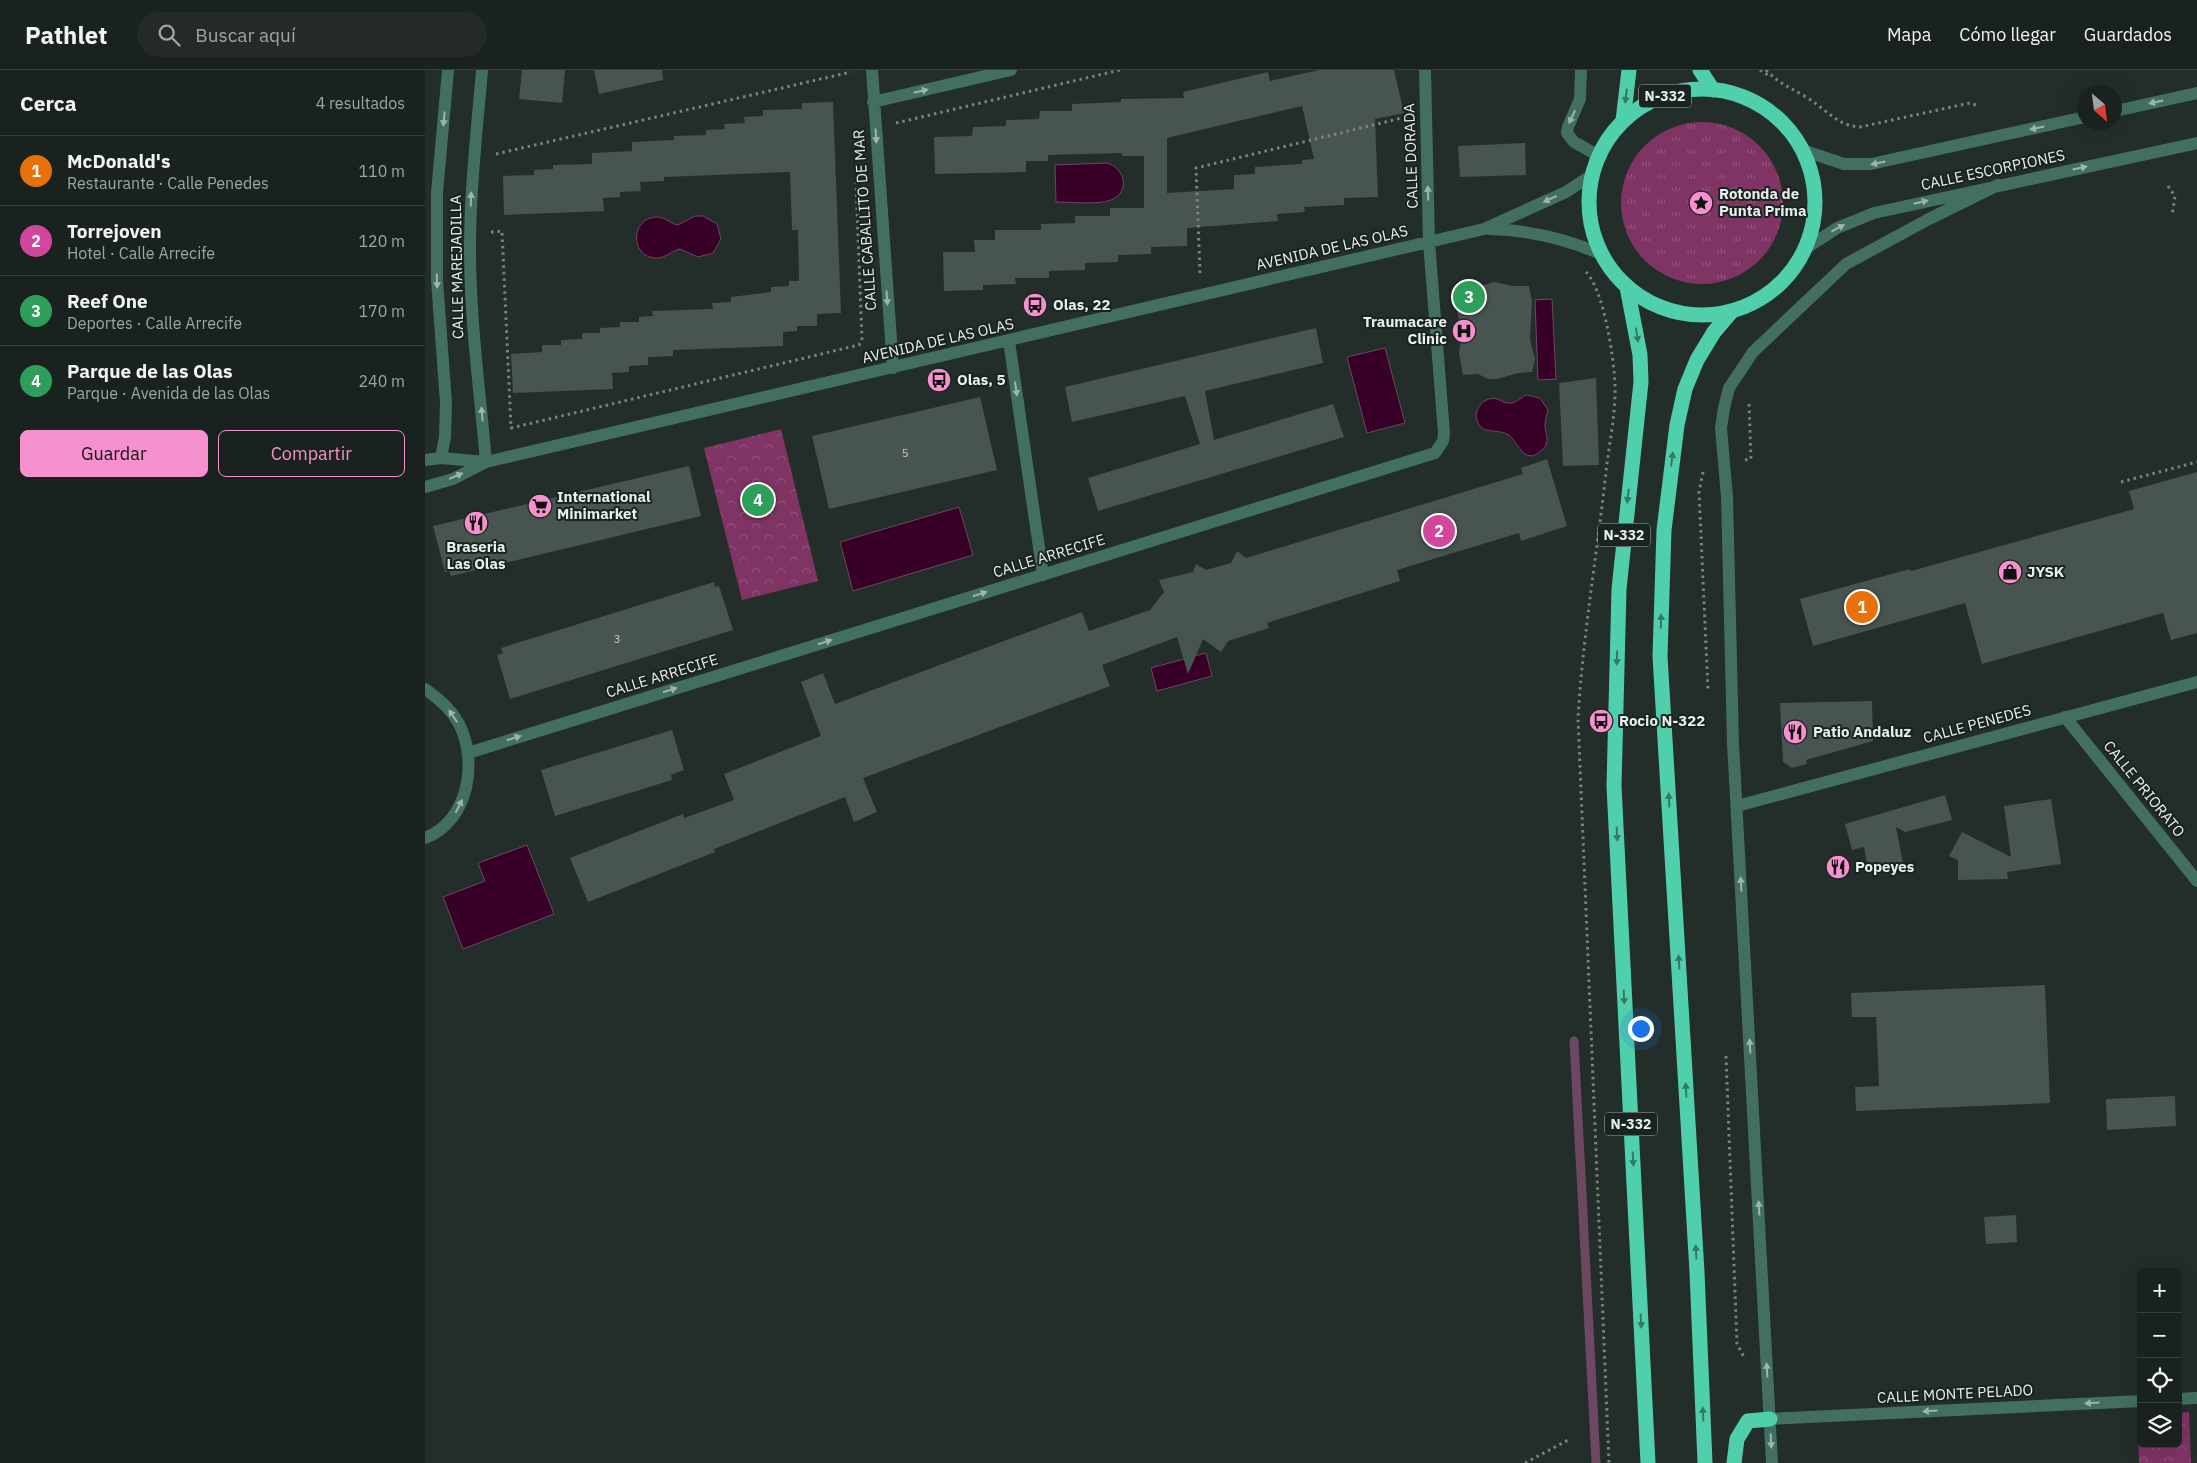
<!DOCTYPE html>
<html lang="es">
<head>
<meta charset="utf-8">
<style>
  :root { --surface:#1a221f; --page:#232a28; --text:#f1f3f6; --muted:#9fa4a4; --line:#383f3d; --accent:#f790ce }
  body { margin:0; font-family:"IBM Plex Sans",sans-serif; background:var(--page); color:var(--text) }
  .controls { position:absolute; right:15px; bottom:15px; display:grid; overflow:hidden; border-radius:8px; box-shadow:0 5px 20px #0002 }
  .controls button { width:45px; height:45px; display:grid; place-items:center; padding:0; border:0; border-bottom:1px solid var(--line); background:var(--surface); color:var(--text); font:25px sans-serif }
  .compass { position:absolute; left:1652px; top:15px; width:45px; height:45px; border-radius:50%; background:var(--surface); box-shadow:0 5px 20px #0002; rotate:152deg }
  .you { position:absolute; left:1215px; top:958px; width:18px; height:18px; margin:-12px; border:4px solid #fff; border-radius:50%; background:#1a73e8; box-shadow:0 0 0 8px #1a73e833 }
  .badge { display:grid; place-items:center; width:32px; height:32px; border-radius:50%; background:var(--accent); color:#fff; font-size:16px; font-weight:700 }
  .pin { position:absolute; translate:-50% -50%; border:2px solid #fff; box-shadow:0 1px 5px #0006 }
  .list { margin:0; padding:0; list-style:none }
  h2 { display:flex; justify-content:space-between; align-items:center; height:65px; margin:0; padding:0 20px; font-size:21px }
  h2 small { font-size:16px; font-weight:400; color:var(--muted) }
  .list li { display:grid; grid-template-columns:32px 1fr auto; gap:15px; align-items:center; box-sizing:border-box; height:70px; padding:0 20px; border-top:1px solid var(--line) }
  .list b { display:block; font-size:19px; white-space:nowrap }
  .list p { margin:0; font-size:16px; white-space:nowrap; color:var(--muted) }
  .list em { font-size:16px; font-style:normal; color:var(--muted) }
  .actions { display:flex; gap:10px; padding:15px 20px }
  .actions a { flex:1; padding:11px 0; border:1px solid var(--accent); border-radius:8px; text-align:center; font-size:18px; color:var(--accent) }
  .actions .main { background:var(--accent); color:#111 }
  .icon { flex:none; width:28px; height:28px; fill:none; stroke:currentColor; stroke-width:2; stroke-linecap:round; stroke-linejoin:round }
  .map { position:relative; flex:none; width:1772px; height:1393px; overflow:hidden }
  header { display:flex; align-items:center; gap:30px; box-sizing:border-box; height:70px; padding:0 25px; background:var(--surface); border-bottom:1px solid var(--line) }
  header strong { font-size:24px }
  nav { display:flex; gap:28px; margin-inline-start:auto; font-size:18px }
  .search { width:350px; height:45px; background:var(--page); display:flex; align-items:center; gap:12px; box-sizing:border-box; padding:0 18px; border-radius:28px; color:var(--muted); font-size:19px }
  main { display:flex }
  aside { flex:1; background:var(--surface) }
  .map>svg:first-child { display:block }
</style>
</head>
<body>
<header>
<strong>Pathlet</strong>
<div class="search"><svg class="icon" aria-label="search" viewBox="0 0 24 24"><circle cx="10" cy="10" r="6"/><path d="M15 15l6 6"/></svg>Buscar aquí</div>
<nav><a>Mapa</a><a>Cómo llegar</a><a>Guardados</a></nav>
</header>
<main>
<aside>
<h2>Cerca<small>4 resultados</small></h2>
<ul class="list">
<li><span class="badge" style="background:#e8710a">1</span><div><b>McDonald's</b><p>Restaurante · Calle Penedes</p></div><em>110 m</em></li>
<li><span class="badge" style="background:#d1479c">2</span><div><b>Torrejoven</b><p>Hotel · Calle Arrecife</p></div><em>120 m</em></li>
<li><span class="badge" style="background:#2e9e5b">3</span><div><b>Reef One</b><p>Deportes · Calle Arrecife</p></div><em>170 m</em></li>
<li><span class="badge" style="background:#2e9e5b">4</span><div><b>Parque de las Olas</b><p>Parque · Avenida de las Olas</p></div><em>240 m</em></li>
</ul>
<div class="actions"><a class="main">Guardar</a><a>Compartir</a></div>
</aside>
<div class="map">
<svg width="1772" height="1393" viewBox="0 0 1772 1393">
  <defs>
    <pattern id="grass-tufts" width="24" height="20" patternUnits="userSpaceOnUse" patternTransform="scale(1.25)"><rect width="24" height="20" fill="#7f3464"/><path d="M3 7l-1-3M5 7V3M7 7l1-3M15 17l-1-3M17 17v-4M19 17l1-3" fill="none" stroke="#91527a"/></pattern>
    <pattern id="forest-crowns" width="20" height="18" patternUnits="userSpaceOnUse" patternTransform="scale(1.25)"><rect width="20" height="18" fill="#7f3464"/><path d="M2 6a3 3 0 1 1 6 0M12 15a3 3 0 1 1 6 0" fill="none" stroke="#91527a"/></pattern>
  </defs>
  <rect width="100%" height="100%" fill="#232d29"/>
  <!-- grass -->
  <path fill="url(#grass-tufts)" d="M1196 133a81 81 0 1 1 162 0a81 81 0 1 1-162 0Z"/>
  <!-- forest -->
  <path fill="url(#forest-crowns)" d="M 356,359 L 393,511 L 317,530 L 279,378 Z
    M 1764,1342 L 1766,1393 L 1714,1393 L 1713,1345 L 1716,1344 L 1716,1374 L 1753,1374 L 1753,1343 Z"/>
  <!-- water -->
  <path fill="#380027" stroke="#6d4862" d="M 681,93 C 700,97 706,122 686,130 C 673,135 646,132 631,132 L 630,95 Z
    M 270,146 L 278,146 L 292,154 L 296,169 L 288,183 L 273,187 L 255,179 C 246,181 240,189 230,188 C 204,186 206,147 232,147 C 241,147 245,154 253,155 Z
    M 1127,229 L 1131,309 L 1113,310 L 1110,230 Z
    M 960,278 L 980,353 L 942,363 L 922,287 Z
    M 1101,325 L 1115,328 L 1123,340 C 1122,345 1120,350 1120,355 C 1120,364 1126,372 1117,380 C 1098,398 1093,369 1082,364 C 1069,358 1055,366 1051,347 C 1051,337 1060,326 1072,329 C 1076,330 1079,333 1083,333 C 1091,334 1095,328 1101,325 Z
    M 534,437 L 548,485 L 428,521 L 415,472 Z
    M 781,583 L 787,606 L 732,621 L 726,598 Z
    M 102,775 L 129,844 L 38,879 L 18,827 L 60,811 L 53,793 Z"/>
  <g fill="none" stroke-linecap="round" stroke-linejoin="round">
    <!-- stream -->
    <path stroke="#6d4862" stroke-width="9" d="M 1149,971 L 1171,1393"/>
  </g>
  <!-- building -->
  <path fill="#485450" fill-rule="evenodd" d="M 97,0 L 140,0 L 137,33 L 94,29 Z
    M 169,0 L 237,0 L 238,10 L 174,24 Z
    M 894,0 L 969,0 L 979,43 L 950,49 L 953,127 L 919,128 L 919,135 L 879,137 L 880,142 L 852,144 L 853,151 L 762,158 L 762,176 L 726,177 L 726,184 L 693,185 L 693,192 L 660,193 L 660,200 L 624,201 L 624,208 L 590,208 L 591,214 L 558,215 L 558,220 L 519,221 L 518,182 L 550,182 L 549,170 L 570,170 L 570,160 L 616,160 L 616,154 L 650,153 L 650,146 L 685,146 L 685,138 L 719,138 L 719,86 L 697,86 L 697,83 L 623,85 L 623,91 L 601,91 L 601,102 L 510,104 L 509,67 L 547,66 L 548,57 L 581,56 L 581,50 L 614,49 L 615,41 L 647,41 L 647,34 L 696,32 L 696,29 L 759,28 L 758,22 L 843,2 L 845,11 ZM 877,36 L 889,89 L 877,90 L 877,94 L 830,97 L 830,104 L 809,105 L 809,119 L 742,123 L 742,68 Z
    M 408,32 L 416,243 L 392,244 L 392,256 L 372,256 L 372,261 L 358,262 L 358,276 L 248,280 L 248,286 L 223,287 L 223,295 L 204,296 L 204,302 L 187,303 L 188,319 L 88,323 L 86,284 L 117,282 L 117,275 L 136,275 L 136,270 L 157,269 L 157,263 L 175,263 L 175,258 L 195,257 L 195,252 L 214,252 L 214,247 L 228,246 L 227,241 L 288,239 L 287,233 L 306,232 L 306,227 L 346,222 L 346,217 L 364,216 L 364,211 L 374,211 L 373,160 L 367,160 L 365,102 L 239,107 L 239,111 L 215,112 L 216,121 L 195,122 L 195,127 L 178,128 L 179,141 L 79,145 L 78,106 L 109,105 L 109,100 L 128,99 L 128,95 L 167,94 L 167,83 L 207,81 L 207,72 L 249,70 L 249,66 L 281,65 L 281,60 L 300,59 L 299,54 L 320,53 L 319,47 L 338,46 L 338,40 L 377,39 L 377,33 Z
    M 1100,73 L 1101,105 L 1035,107 L 1033,76 Z
    M 1069,212 L 1088,216 L 1104,216 L 1107,231 L 1105,270 L 1110,289 L 1107,302 L 1093,303 L 1072,309 L 1063,309 L 1053,304 L 1038,305 L 1034,283 L 1036,270 L 1031,262 L 1036,255 L 1032,242 L 1033,219 L 1049,218 Z
    M 891,258 L 898,293 L 780,321 L 789,370 L 908,334 L 919,367 L 673,441 L 663,408 L 775,374 L 760,326 L 647,352 L 640,317 Z
    M 1171,308 L 1174,395 L 1138,396 L 1134,313 Z
    M 555,327 L 572,400 L 404,439 L 387,366 Z
    M 1122,389 L 1142,456 L 1096,471 L 1094,463 L 972,500 L 975,511 L 842,553 L 844,558 L 803,571 L 796,582 L 778,569 L 763,604 L 752,567 L 677,595 L 685,616 L 438,708 L 452,742 L 429,752 L 420,727 L 289,779 L 290,782 L 163,832 L 145,788 L 258,744 L 259,748 L 309,730 L 299,704 L 396,666 L 376,612 L 398,603 L 410,634 L 657,542 L 664,561 L 725,540 L 739,522 L 734,510 L 768,502 L 771,494 L 781,500 L 806,493 L 812,481 L 821,488 L 1098,404 L 1096,398 Z
    M 264,396 L 276,446 L 26,506 L 24,501 L 20,502 L 8,456 Z
    M 1772,402 L 1772,563 L 1746,570 L 1738,543 L 1557,594 L 1540,533 L 1388,576 L 1375,529 L 1485,499 L 1486,501 L 1709,439 L 1704,421 Z
    M 289,512 L 290,517 L 294,516 L 308,560 L 85,629 L 72,585 L 78,583 L 76,578 Z
    M 1447,631 L 1448,671 L 1381,690 L 1382,694 L 1367,698 L 1358,692 L 1355,633 Z
    M 247,660 L 259,700 L 246,705 L 247,710 L 130,746 L 116,700 Z
    M 1520,725 L 1527,750 L 1480,762 L 1471,757 L 1478,793 L 1443,800 L 1439,777 L 1427,780 L 1420,754 Z
    M 1626,729 L 1636,794 L 1582,802 L 1583,809 L 1533,810 L 1533,790 L 1524,786 L 1537,762 L 1586,787 L 1579,736 Z
    M 1620,915 L 1625,1033 L 1431,1041 L 1430,1017 L 1454,1016 L 1451,947 L 1427,947 L 1426,923 Z
    M 1750,1026 L 1751,1056 L 1682,1060 L 1681,1029 Z
    M 1591,1145 L 1592,1172 L 1561,1174 L 1559,1147 Z"/>
  <g fill="none" stroke-linecap="round" stroke-linejoin="round">
    <!-- path -->
    <path stroke="#7b8380" stroke-width="3" stroke-dasharray="2.5 4" stroke-linecap="butt" d="M 1335,0 L 1346,7
      M 1341,0 C 1353,13 1366,18 1381,27 C 1400,38 1412,56 1435,57 L 1545,33 L 1554,36
      M 471,53 L 695,0
      M 71,84 L 426,2
      M 1743,116 L 1750,126 L 1747,146
      M 66,162 L 77,161 L 86,358 L 434,275 L 437,270 L 431,112
      M 1161,202 C 1179,220 1189,288 1190,315 C 1191,343 1184,374 1181,402 C 1172,484 1158,565 1153,648 L 1184,1393
      M 775,203 L 771,98 L 981,47
      M 1320,390 L 1326,389 L 1324,333
      M 1278,402 L 1274,422 L 1283,620
      M 1696,412 L 1772,392
      M 1301,986 L 1312,1274 L 1319,1287
      M 1100,1393 L 1145,1369"/>
    <!-- minor -->
    <path stroke="#426f61" stroke-width="12" d="M 57,0 C 52,60 45,119 45,179 C 45,250 55,322 61,392
      M 447,0 L 468,298
      M 1156,0 L 1155,29 L 1143,57 L 1142,63 L 1149,72 L 1174,86
      M 448,32 L 586,0
      M 1690,41 L 1772,23
      M 1377,80 L 1419,94 L 1446,94 L 1660,47
      M 1064,159 C 1103,160 1141,169 1176,184
      M 1380,179 L 1412,158 L 1449,143 L 1772,73
      M 584,271 L 618,505
      M 16,388 L 20,367 L 21,333 L 12,210 L 12,123 L 23,0
      M 0,390 L 16,388 L 61,392
      M 0,417 L 28,409 L 61,392 L 1059,159 L 1141,122 L 1167,105
      M 0,619 C 13,628 25,638 33,652 C 54,691 44,751 0,768
      M 1640,647 L 1772,811
      M 43,683 L 1010,383 L 1018,371 L 1019,363 L 1004,172 L 1000,0
      M 1312,736 L 1772,612
      M 1753,1329 L 1772,1328
      M 1345,1349 L 1716,1331
      M 1347,1393 L 1308,673 L 1302,427 L 1296,358 L 1299,338 L 1304,318 L 1328,282 L 1421,194 L 1502,150 L 1573,115"/>
    <!-- highway -->
    <path stroke="#50cfac" stroke-width="15" d="M 1275,0 L 1288,20
      M1164 132a113 113 0 1 1 226 0a113 113 0 1 1-226 0Z
      M 1198,51 L 1204,0
      M 1202,217 L 1215,285 L 1216,312 L 1194,519 L 1189,716 L 1223,1393
      M 1280,1393 L 1272,1202 L 1235,586 L 1239,460 L 1252,355 L 1260,319 L 1272,290 L 1289,262 L 1307,241
      M 1309,1393 L 1312,1369 L 1323,1351 L 1345,1349"/>
  </g>
  <!-- one-way arrows -->
  <defs><path id="oneway-solid" d="M-6-.8H1V-3.2L6.5 0L1 3.2V.8H-6Z" transform="scale(1.25)"/></defs>
  <g fill="#9eb5ae">
    <use href="#oneway-solid" transform="translate(496 21) rotate(-13)"/>
    <use href="#oneway-solid" transform="translate(1731 32) rotate(168)"/>
    <use href="#oneway-solid" transform="translate(1147 47) rotate(115)"/>
    <use href="#oneway-solid" transform="translate(19 49) rotate(95)"/>
    <use href="#oneway-solid" transform="translate(1612 58) rotate(168)"/>
    <use href="#oneway-solid" transform="translate(451 66) rotate(86)"/>
    <use href="#oneway-solid" transform="translate(1453 93) rotate(168)"/>
    <use href="#oneway-solid" transform="translate(1655 98) rotate(-12)"/>
    <use href="#oneway-solid" transform="translate(1003 123) rotate(-92)"/>
    <use href="#oneway-solid" transform="translate(46 129) rotate(-88)"/>
    <use href="#oneway-solid" transform="translate(1125 129) rotate(155)"/>
    <use href="#oneway-solid" transform="translate(1496 132) rotate(-13)"/>
    <use href="#oneway-solid" transform="translate(1413 158) rotate(-28)"/>
    <use href="#oneway-solid" transform="translate(12 211) rotate(88)"/>
    <use href="#oneway-solid" transform="translate(462 228) rotate(86)"/>
    <use href="#oneway-solid" transform="translate(591 319) rotate(82)"/>
    <use href="#oneway-solid" transform="translate(57 344) rotate(-95)"/>
    <use href="#oneway-solid" transform="translate(31 406) rotate(-23)"/>
    <use href="#oneway-solid" transform="translate(555 524) rotate(-17)"/>
    <use href="#oneway-solid" transform="translate(400 572) rotate(-17)"/>
    <use href="#oneway-solid" transform="translate(245 620) rotate(-17)"/>
    <use href="#oneway-solid" transform="translate(28 646) rotate(-124)"/>
    <use href="#oneway-solid" transform="translate(89 668) rotate(-17)"/>
    <use href="#oneway-solid" transform="translate(34 736) rotate(-63)"/>
    <use href="#oneway-solid" transform="translate(1316 814) rotate(-93)"/>
    <use href="#oneway-solid" transform="translate(1325 976) rotate(-93)"/>
    <use href="#oneway-solid" transform="translate(1334 1138) rotate(-93)"/>
    <use href="#oneway-solid" transform="translate(1342 1300) rotate(-93)"/>
    <use href="#oneway-solid" transform="translate(1667 1333) rotate(177)"/>
    <use href="#oneway-solid" transform="translate(1505 1341) rotate(177)"/>
    <use href="#oneway-solid" transform="translate(1346 1371) rotate(87)"/>
  </g>
  <g fill="#347966">
    <use href="#oneway-solid" transform="translate(1201 26) rotate(97)"/>
    <use href="#oneway-solid" transform="translate(1212 265) rotate(81)"/>
    <use href="#oneway-solid" transform="translate(1247 389) rotate(-82)"/>
    <use href="#oneway-solid" transform="translate(1203 426) rotate(97)"/>
    <use href="#oneway-solid" transform="translate(1236 551) rotate(-89)"/>
    <use href="#oneway-solid" transform="translate(1192 588) rotate(91)"/>
    <use href="#oneway-solid" transform="translate(1244 730) rotate(-93)"/>
    <use href="#oneway-solid" transform="translate(1192 764) rotate(87)"/>
    <use href="#oneway-solid" transform="translate(1254 892) rotate(-93)"/>
    <use href="#oneway-solid" transform="translate(1199 927) rotate(87)"/>
    <use href="#oneway-solid" transform="translate(1261 1020) rotate(-93)"/>
    <use href="#oneway-solid" transform="translate(1208 1089) rotate(87)"/>
    <use href="#oneway-solid" transform="translate(1271 1182) rotate(-93)"/>
    <use href="#oneway-solid" transform="translate(1216 1251) rotate(87)"/>
    <use href="#oneway-solid" transform="translate(1278 1344) rotate(-93)"/>
  </g>
  <!-- icons -->
  <defs>
    <g id="sight-disc" transform="scale(1.25)"><circle r="9.5" fill="#f790ce" stroke="#192320"/><path d="M0-6L1.8-2.2L6-1.7L2.9 1.2L3.7 5.4L0 3.3L-3.7 5.4L-2.9 1.2L-6-1.7L-1.8-2.2Z" fill="#111"/></g>
    <g id="bus-disc" transform="scale(1.25)"><circle r="9.5" fill="#f790ce" stroke="#192320"/><path d="M-5-6H5V4H4V6H2V4H-2V6H-4V4H-5ZM-3.5-4V0h7V-4ZM-3.5 1.2v1.5H-2V1.2ZM2 1.2v1.5H3.5V1.2Z" fill="#111"/></g>
    <g id="hospital-disc" transform="scale(1.25)"><circle r="9.5" fill="#f790ce" stroke="#192320"/><path d="M-5-5h3v3.5h4V-5h3V5h-3V1.5h-4V5h-3Z" fill="#111"/></g>
    <g id="supermarket-disc" transform="scale(1.25)"><circle r="9.5" fill="#f790ce" stroke="#192320"/><path d="M-6-5.5h2.5l.6 2H6L4.5 2H-2.5L-4.4-4H-6ZM-1.5 3.2a1.3 1.3 0 1 0 .1 0ZM3 3.2a1.3 1.3 0 1 0 .1 0Z" fill="#111"/></g>
    <g id="restaurant-disc" transform="scale(1.25)"><circle r="9.5" fill="#f790ce" stroke="#192320"/><path d="M-5-6h1v4h1v-4h1v4h1v-4h1v5L-1.5 .5V6h-2V.5L-5-1ZM5-6V6H3V1.5H1.5Q1.5-4 5-6Z" fill="#111"/></g>
    <g id="shop-disc" transform="scale(1.25)"><circle r="9.5" fill="#f790ce" stroke="#192320"/><path d="M-5-2.5h2.3a2.7 3.5 0 0 1 5.4 0H5L5.5 6h-11ZM-1.5-2.5h3a1.5 2.3 0 0 0-3 0Z" fill="#111"/></g>
  </defs>
  <g fill-rule="evenodd">
    <use href="#sight-disc" x="1276" y="133"/>
    <use href="#bus-disc" x="610" y="235"/>
    <use href="#hospital-disc" x="1039" y="261"/>
    <use href="#bus-disc" x="514" y="310"/>
    <use href="#supermarket-disc" x="115" y="436"/>
    <use href="#restaurant-disc" x="51" y="453"/>
    <use href="#shop-disc" x="1585" y="502"/>
    <use href="#bus-disc" x="1176" y="651"/>
    <use href="#restaurant-disc" x="1370" y="662"/>
    <use href="#restaurant-disc" x="1413" y="797"/>
  </g>
  <g text-anchor="middle" stroke-width="4" stroke-linejoin="round" paint-order="stroke">
    <!-- number labels -->
    <g font-size="12" fill="#c1c8c6">
      <text x="480" y="387">5</text>
      <text x="192" y="573">3</text>
    </g>
    <!-- shield labels -->
    <g fill="#192320" stroke="#abb2b0" stroke-width="1">
      <rect x="1214" y="14.5" width="52" height="23" rx="4"/>
      <rect x="1173" y="453.5" width="52" height="23" rx="4"/>
      <rect x="1180" y="1042.5" width="52" height="23" rx="4"/>
    </g>
    <g font-size="14" font-weight="bold" fill="#e9efed">
      <text x="1240" y="31">N-332</text>
      <text x="1199" y="470">N-332</text>
      <text x="1206" y="1059">N-332</text>
    </g>
    <!-- street labels -->
    <g font-size="15" fill="#e9efed" stroke="#192320">
      <text transform="translate(986 86) rotate(-92)" y="5">CALLE DORADA</text>
      <text transform="translate(1568 100) rotate(-12)" y="5">CALLE ESCORPIONES</text>
      <text transform="translate(440 150) rotate(-94)" y="5">CALLE CABALLITO DE MAR</text>
      <text transform="translate(907 178) rotate(-13)" y="5">AVENIDA DE LAS OLAS</text>
      <text transform="translate(32 197) rotate(-91)" y="5">CALLE MAREJADILLA</text>
      <text transform="translate(513 271) rotate(-13)" y="5">AVENIDA DE LAS OLAS</text>
      <text transform="translate(624 486) rotate(-17)" y="5">CALLE ARRECIFE</text>
      <text transform="translate(237 606) rotate(-17)" y="5">CALLE ARRECIFE</text>
      <text transform="translate(1552 654) rotate(-15)" y="5">CALLE PENEDES</text>
      <text transform="translate(1719 719) rotate(51)" y="5">CALLE PRIORATO</text>
      <text transform="translate(1530 1324) rotate(-3)" y="5">CALLE MONTE PELADO</text>
    </g>
    <!-- poi labels -->
    <g font-size="15" font-weight="bold" fill="#e9efed" stroke="#192320" text-anchor="start">
      <text x="1294" y="129">Rotonda de<tspan x="1294" dy="17">Punta Prima</tspan></text>
      <text x="628" y="240">Olas, 22</text>
      <text x="1022" y="257" text-anchor="end">Traumacare<tspan x="1022" dy="17">Clinic</tspan></text>
      <text x="532" y="315">Olas, 5</text>
      <text x="132" y="432">International<tspan x="132" dy="17">Minimarket</tspan></text>
      <text x="51" y="482" text-anchor="middle">Braseria<tspan x="51" dy="17">Las Olas</tspan></text>
      <text x="1602" y="507">JYSK</text>
      <text x="1194" y="656">Rocio N-322</text>
      <text x="1388" y="667">Patio Andaluz</text>
      <text x="1430" y="802">Popeyes</text>
    </g>
  </g>
</svg>
<div class="controls">
<button>+</button>
<button>−</button>
<button><svg class="icon" aria-label="locate" viewBox="0 0 24 24"><circle cx="12" cy="12" r="6"/><path d="M12 2v4M12 18v4M2 12h4M18 12h4"/></svg></button>
<button><svg class="icon" aria-label="layers" viewBox="0 0 24 24"><path d="M12 4l9 5-9 5-9-5zM3 14l9 5 9-5"/></svg></button>
</div>
<svg class="compass" viewBox="-18 -18 36 36"><path d="M0-13l5 13h-10z" fill="#e53935"/><path d="M0 13l5-13h-10z" fill="#9fa4a4"/></svg>
<div class="you"></div>
<div class="pin badge" style="left:1437px;top:537px;background:#e8710a">1</div>
<div class="pin badge" style="left:1014px;top:461px;background:#d1479c">2</div>
<div class="pin badge" style="left:1044px;top:227px;background:#2e9e5b">3</div>
<div class="pin badge" style="left:333px;top:430px;background:#2e9e5b">4</div>
</div>
</main>
</body>
</html>
